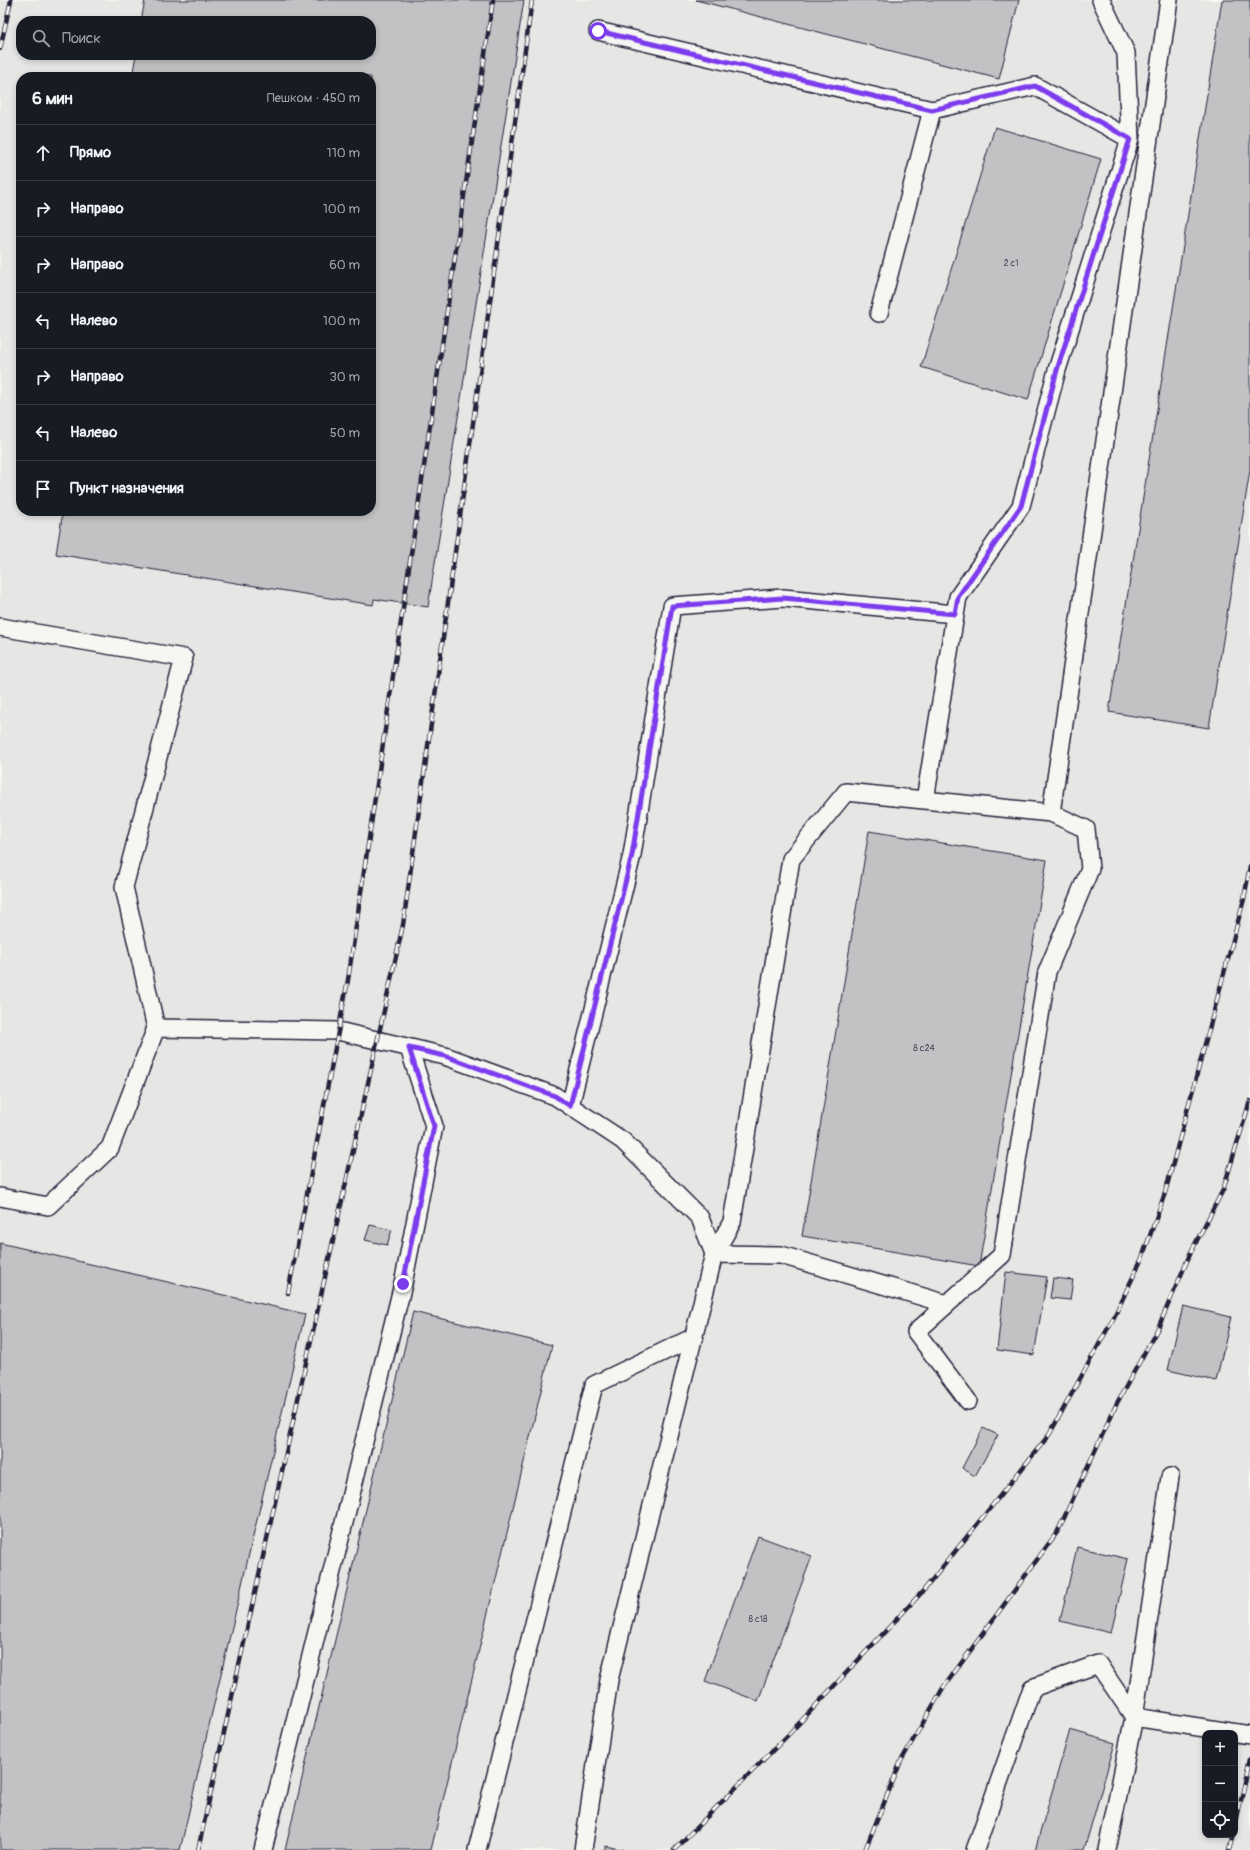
<!DOCTYPE html>
<html lang="ru">
<head>
<meta charset="utf-8">
<style>
  :root { --surface:#171b24; --page:#242831; --text:#f1f3f6; --muted:#9ea1a6; --line:#363941 }
  body { margin:0; font-family:Pangolin,sans-serif; background:var(--page); color:var(--text) }
  .controls { position:absolute; right:12px; bottom:12px; display:grid; overflow:hidden; border-radius:8px; box-shadow:0 2px 6px #0003 }
  .controls button { width:36px; height:36px; display:grid; place-items:center; padding:0; border:0; border-bottom:1px solid var(--line); background:var(--surface); color:var(--text); font:20px sans-serif }
  .stop { position:absolute; width:12px; height:12px; margin:-9px; border:3px solid #7c3aed; border-radius:50%; background:#fff }
  .stop.end { background:#7c3aed; border-color:#fff; box-shadow:0 1px 4px #0008 }
  .list { margin:0; padding:0; list-style:none }
  h2 { display:flex; justify-content:space-between; align-items:center; height:52px; margin:0; padding:0 16px; font-size:17px }
  h2 small { font-size:13px; font-weight:400; color:var(--muted) }
  .list li { display:grid; grid-template-columns:26px 1fr auto; gap:12px; align-items:center; box-sizing:border-box; height:56px; padding:0 16px; border-top:1px solid var(--line) }
  .list b { display:block; font-size:15px; white-space:nowrap }
  .list em { font-size:13px; font-style:normal; color:var(--muted) }
  .icon { flex:none; width:22px; height:22px; fill:none; stroke:currentColor; stroke-width:2; stroke-linecap:round; stroke-linejoin:round }
  .map { position:relative; flex:none; width:1250px; height:1850px; overflow:hidden }
  .search { position:absolute; background:var(--surface); box-shadow:0 2px 6px #0003; left:16px; top:16px; width:360px; height:44px; display:flex; align-items:center; gap:10px; box-sizing:border-box; padding:0 14px; border-radius:16px; color:var(--muted); font-size:15px }
  .panel { position:absolute; background:var(--surface); box-shadow:0 2px 6px #0003; left:16px; top:72px; width:360px; height:444px; border-radius:16px }
  .map>svg:first-child { display:block }
</style>
</head>
<body>
<div class="map">
<svg width="1250" height="1850" viewBox="0 0 1250 1850">
  <rect width="100%" height="100%" fill="#f6f6f2"/>
  <filter id="ink" filterUnits="userSpaceOnUse"><feTurbulence type="fractalNoise" baseFrequency=".025" numOctaves="2"/><feDisplacementMap in="SourceGraphic" scale="8" xChannelSelector="R" yChannelSelector="G"/><feConvolveMatrix kernelMatrix="1 2 1 2 8 2 1 2 1" color-interpolation-filters="sRGB"/></filter>
  <g filter="url(#ink)">
    <!-- built -->
    <path fill="#e6e6e4" fill-rule="evenodd" d="M 0,0 L 1250,0 L 1250,1837 L 1247,1850 L 0,1850 ZM 21,21 L 371,21 L 371,55 L 21,55 ZM 21,77 L 371,77 L 371,511 L 21,511 ZM 1205,1733 L 1235,1733 L 1235,1835 L 1205,1835 Z"/>
    <!-- building -->
    <path fill="#c2c2c4" stroke="#22223b" d="M 145,0 L 524,0 L 428,607 L 374,599 L 373,605 L 56,554 L 63,511 L 371,511 L 371,77 L 132,77 L 136,55 L 371,55 L 371,21 L 141,21 Z
      M 696,0 L 1019,0 L 999,79 Z
      M 1222,0 L 1250,0 L 1250,470 L 1209,728 L 1109,712 Z
      M 995,127 L 1101,159 L 1028,400 L 921,367 Z
      M 869,831 L 1047,860 L 979,1266 L 802,1236 Z
      M 370,1225 L 392,1230 L 387,1245 L 365,1240 Z
      M 0,1243 L 305,1314 L 180,1850 L 0,1850 Z
      M 1006,1272 L 1047,1277 L 1034,1355 L 997,1350 Z
      M 1053,1278 L 1073,1280 L 1070,1300 L 1050,1298 Z
      M 1183,1306 L 1231,1317 L 1216,1381 L 1168,1370 Z
      M 413,1312 L 552,1345 L 431,1850 L 285,1850 Z
      M 983,1428 L 998,1435 L 975,1476 L 962,1468 Z
      M 758,1536 L 812,1556 L 758,1701 L 705,1681 Z
      M 1077,1547 L 1128,1559 L 1111,1633 L 1060,1621 Z
      M 1070,1730 L 1115,1743 L 1084,1850 L 1035,1850 Z
      M 606,1846 L 623,1850 L 604,1850 Z"/>
    <g fill="none" stroke-linecap="round" stroke-linejoin="round">
      <!-- lane casing -->
      <g stroke="#22223b" stroke-width="20">
        <path id="lane" d="M 598,31 L 932,110 L 879,313
          M 932,110 L 1035,86 L 1130,139
          M 0,627 L 184,658 L 124,887 L 156,1028 L 110,1148 L 48,1206 L 0,1197
          M 925,800 L 958,597 L 1021,506 L 1057,370 L 1130,139 L 1126,53 L 1101,0
          M 1051,813 L 1169,0
          M 156,1028 L 338,1031 L 445,1056 L 555,1096 L 623,1141 L 700,1218 L 714,1254 L 609,1680 L 583,1850
          M 570,1106 L 632,855 L 672,606 L 783,598 L 955,614
          M 947,1304 L 781,1255 L 714,1254 L 732,1222 L 791,859 L 846,792 L 1051,813 L 1086,829 L 1090,869 L 1047,972 L 1002,1255 L 916,1332 L 968,1401
          M 263,1850 L 403,1284 L 434,1126 L 409,1048
          M 477,1850 L 594,1385 L 694,1337
          M 975,1850 L 1032,1688 L 1098,1664 L 1134,1717 L 1250,1735
          M 1107,1850 L 1134,1717 L 1170,1477"/>
      </g>
      <!-- lane -->
      <use href="#lane" stroke="#f6f6f2" stroke-width="17"/>
      <!-- rail casing -->
      <g stroke="#22223b" stroke-width="4.5">
        <path id="rail" d="M 0,49 L 11,0
          M 288,1293 L 348,980 L 493,0
          M 1235,1828 L 1250,1759
          M 198,1850 L 403,925 L 532,0
          M 674,1850 L 789,1734 L 924,1590 L 1049,1435 L 1113,1319 L 1142,1258 L 1165,1193 L 1244,899 L 1250,866
          M 865,1850 L 901,1761 L 943,1688 L 1058,1531 L 1117,1403 L 1158,1328 L 1191,1252 L 1223,1190 L 1250,1101
          M 1230,1850 L 1234,1835"/>
      </g>
      <!-- rail -->
      <use href="#rail" stroke="#f6f6f2" stroke-width="3" stroke-dasharray="9" stroke-linecap="butt"/>
    </g>
  </g>
  <g fill="none" stroke-linecap="round" stroke-linejoin="round" filter="url(#ink)">
    <!-- route -->
    <path stroke="#7c3aed" stroke-width="5" d="M 403,1284 L 434,1126 L 409,1048 L 445,1056 L 555,1096 L 570,1106 L 632,855 L 672,606 L 783,598 L 955,614 L 958,597 L 1021,506 L 1057,370 L 1130,139 L 1035,86 L 932,110 L 598,31"/>
  </g>
  <g text-anchor="middle" stroke-width="3" stroke-linejoin="round" paint-order="stroke">
    <!-- number labels -->
    <g font-size="9" fill="#4a4a5d">
      <text x="1011" y="266">2 с1</text>
      <text x="924" y="1051">8 с24</text>
      <text x="758" y="1622">8 с18</text>
    </g>
  </g>
</svg>
<div class="controls">
<button>+</button>
<button>−</button>
<button><svg class="icon" aria-label="locate" viewBox="0 0 24 24"><circle cx="12" cy="12" r="6"/><path d="M12 2v4M12 18v4M2 12h4M18 12h4"/></svg></button>
</div>
<div class="stop" style="left:598px;top:31px"></div>
<div class="stop end" style="left:403px;top:1284px"></div>
<div class="search"><svg class="icon" aria-label="search" viewBox="0 0 24 24"><circle cx="10" cy="10" r="6"/><path d="M15 15l6 6"/></svg>Поиск</div>
<section class="panel">
<h2>6 мин<small>Пешком · 450 m</small></h2>
<ul class="list">
<li><svg class="icon" aria-label="ahead" viewBox="0 0 24 24"><path d="M12 20V5M6 11l6-6 6 6"/></svg><div><b>Прямо</b></div><em>110 m</em></li>
<li><svg class="icon" aria-label="right" viewBox="0 0 24 24"><path d="M7 20v-9h11M14 6l5 5-5 5"/></svg><div><b>Направо</b></div><em>100 m</em></li>
<li><svg class="icon" aria-label="right" viewBox="0 0 24 24"><path d="M7 20v-9h11M14 6l5 5-5 5"/></svg><div><b>Направо</b></div><em>60 m</em></li>
<li><svg class="icon" aria-label="left" viewBox="0 0 24 24"><path d="M17 20v-9H6M10 6l-5 5 5 5"/></svg><div><b>Налево</b></div><em>100 m</em></li>
<li><svg class="icon" aria-label="right" viewBox="0 0 24 24"><path d="M7 20v-9h11M14 6l5 5-5 5"/></svg><div><b>Направо</b></div><em>30 m</em></li>
<li><svg class="icon" aria-label="left" viewBox="0 0 24 24"><path d="M17 20v-9H6M10 6l-5 5 5 5"/></svg><div><b>Налево</b></div><em>50 m</em></li>
<li><svg class="icon" aria-label="arrive" viewBox="0 0 24 24"><path d="M6 21V4h12l-3 4 3 4H6"/></svg><div><b>Пункт назначения</b></div></li>
</ul>
</section>
</div>
</body>
</html>
